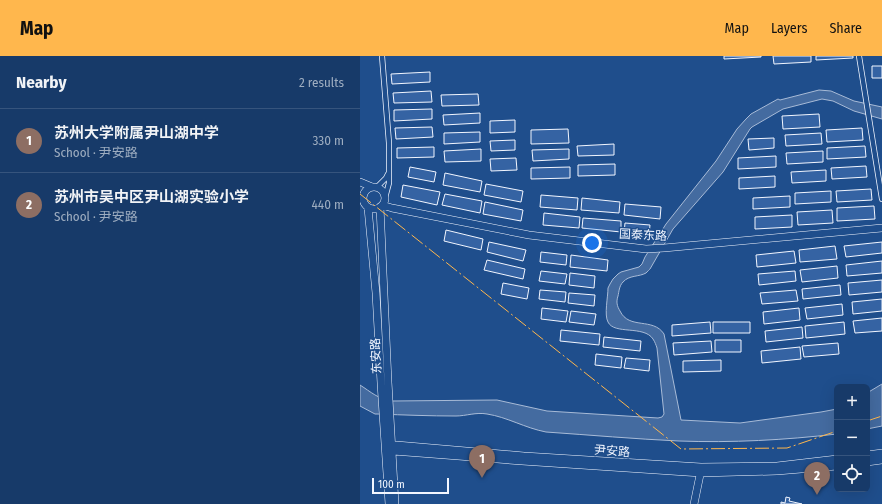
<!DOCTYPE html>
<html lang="en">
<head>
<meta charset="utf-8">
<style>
  :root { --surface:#173a69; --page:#20416f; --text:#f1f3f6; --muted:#9eadc0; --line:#36547d; --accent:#ffb74d }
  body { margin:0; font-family:"Fira Sans Condensed","Noto Sans SC",sans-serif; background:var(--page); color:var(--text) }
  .controls { position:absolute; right:12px; bottom:12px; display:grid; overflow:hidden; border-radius:6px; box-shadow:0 4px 16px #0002 }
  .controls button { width:36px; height:36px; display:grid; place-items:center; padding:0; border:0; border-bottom:1px solid var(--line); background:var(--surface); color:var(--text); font:20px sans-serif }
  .scale { position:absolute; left:12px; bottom:10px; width:77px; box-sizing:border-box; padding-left:4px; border:2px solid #f2f6ff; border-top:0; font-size:11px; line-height:14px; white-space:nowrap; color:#f2f6ff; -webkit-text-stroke:3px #1f4e8c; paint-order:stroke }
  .you { position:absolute; left:232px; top:187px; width:14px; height:14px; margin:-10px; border:3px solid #fff; border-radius:50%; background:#1a73e8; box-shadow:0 0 0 6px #1a73e833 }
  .badge { display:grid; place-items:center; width:26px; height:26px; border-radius:50%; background:var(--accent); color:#fff; font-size:13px; font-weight:700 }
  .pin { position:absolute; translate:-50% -33px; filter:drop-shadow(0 1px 2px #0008) }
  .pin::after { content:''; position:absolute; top:21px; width:14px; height:12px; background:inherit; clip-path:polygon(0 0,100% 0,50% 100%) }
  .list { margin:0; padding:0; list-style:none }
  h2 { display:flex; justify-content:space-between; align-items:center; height:52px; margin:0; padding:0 16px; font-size:17px }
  h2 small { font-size:13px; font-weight:400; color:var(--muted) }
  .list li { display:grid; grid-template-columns:26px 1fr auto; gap:12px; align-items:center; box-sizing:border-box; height:64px; padding:0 16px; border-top:1px solid var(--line) }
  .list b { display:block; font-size:15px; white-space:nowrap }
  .list p { margin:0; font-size:13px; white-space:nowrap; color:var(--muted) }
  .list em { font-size:13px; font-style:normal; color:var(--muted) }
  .icon { flex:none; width:22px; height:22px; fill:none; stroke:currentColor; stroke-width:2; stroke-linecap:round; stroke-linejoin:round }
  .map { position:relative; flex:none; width:522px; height:448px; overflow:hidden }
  header { display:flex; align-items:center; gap:24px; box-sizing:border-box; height:56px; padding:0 20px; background:var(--accent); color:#111 }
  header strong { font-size:19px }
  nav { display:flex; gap:22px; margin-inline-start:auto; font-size:14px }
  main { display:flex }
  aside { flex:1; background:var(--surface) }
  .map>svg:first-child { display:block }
</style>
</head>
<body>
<header>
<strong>Map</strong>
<nav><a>Map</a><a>Layers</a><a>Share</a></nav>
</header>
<main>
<aside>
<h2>Nearby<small>2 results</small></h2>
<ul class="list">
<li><span class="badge" style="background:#8d6e63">1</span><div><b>苏州大学附属尹山湖中学</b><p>School · 尹安路</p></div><em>330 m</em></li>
<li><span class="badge" style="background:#8d6e63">2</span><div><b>苏州市吴中区尹山湖实验小学</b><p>School · 尹安路</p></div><em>440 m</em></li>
</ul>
</aside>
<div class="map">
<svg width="522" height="448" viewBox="0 0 522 448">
  <rect width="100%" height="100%" fill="#1f4e8c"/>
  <!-- water -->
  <path fill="#446ba0" stroke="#a8bbd7" d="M 459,34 L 471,35 L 494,45 L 522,51 L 522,63 L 494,55 L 473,45 L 462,43 L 423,53 L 392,71 L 390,73 L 363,116 L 313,173 L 290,213 C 290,213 287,216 286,217 C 279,221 269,219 263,226 C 259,230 259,236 258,240 C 256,246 257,250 260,255 C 269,274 293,261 304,278 L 321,364 L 380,367 L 461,356 L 477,353 L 477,378 C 425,384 372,387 319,385 C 275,383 230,379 186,376 C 165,372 147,361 127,358 C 116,356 106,360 96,360 C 70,360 44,359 18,358 L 15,358 L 0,350 L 0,329 C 11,336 18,343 32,345 L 137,344 L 146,346 L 187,355 L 298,362 L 302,361 L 304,358 L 297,292 C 296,289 295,286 293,283 C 284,269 254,279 248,266 C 244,259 248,241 248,232 L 250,228 L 253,223 L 258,218 L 261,216 L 279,211 L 282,208 L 285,201 L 306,168 L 356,105 L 377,73 L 386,63 L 391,58 L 418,43 L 420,44 Z
    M 522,328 L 522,370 L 507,373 L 507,337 Z"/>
  <!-- building -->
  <path fill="#3563a3" stroke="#f2f6ff" d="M 364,0 L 401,0 L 401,1 L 364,3 Z
    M 413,0 L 451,0 L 451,6 L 414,8 Z
    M 456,0 L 493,0 L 493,2 L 456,4 Z
    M 512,10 L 522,10 L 522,22 L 512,22 Z
    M 70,16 L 70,26 L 32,28 L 31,18 Z
    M 71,35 L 72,46 L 34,47 L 33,37 Z
    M 118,38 L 119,49 L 82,50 L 81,39 Z
    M 72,53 L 72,63 L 34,65 L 34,54 Z
    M 120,57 L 120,67 L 84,69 L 83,59 Z
    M 459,58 L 460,71 L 423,73 L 422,60 Z
    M 155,64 L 155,76 L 130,77 L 130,65 Z
    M 72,71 L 73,81 L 36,83 L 35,72 Z
    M 502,72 L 503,84 L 467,86 L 466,74 Z
    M 208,73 L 209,87 L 171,88 L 171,74 Z
    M 120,76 L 120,86 L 84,88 L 84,77 Z
    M 461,77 L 462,88 L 426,90 L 425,79 Z
    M 414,82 L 414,92 L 389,94 L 388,83 Z
    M 155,84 L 155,94 L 131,95 L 130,85 Z
    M 254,88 L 254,99 L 218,100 L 217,90 Z
    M 505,90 L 506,101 L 467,103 L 467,92 Z
    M 74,91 L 74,101 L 37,102 L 37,92 Z
    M 121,93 L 121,105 L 85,106 L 84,95 Z
    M 209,93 L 209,103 L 173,105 L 172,94 Z
    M 463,95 L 463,106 L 427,108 L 426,97 Z
    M 416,100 L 416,111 L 378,113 L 378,102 Z
    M 156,102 L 157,114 L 131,115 L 130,103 Z
    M 255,108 L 255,119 L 218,120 L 218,109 Z
    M 506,110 L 507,121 L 472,123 L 471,112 Z
    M 50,111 L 76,116 L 74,126 L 48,121 Z
    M 210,111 L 210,122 L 171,123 L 171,112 Z
    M 466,114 L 466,125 L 432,127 L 431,116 Z
    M 85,117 L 122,125 L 120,136 L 83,129 Z
    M 415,120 L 415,131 L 379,133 L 379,122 Z
    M 126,128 L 163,135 L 161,146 L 124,139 Z
    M 43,129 L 80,136 L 77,149 L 41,141 Z
    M 511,133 L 512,144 L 477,146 L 476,135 Z
    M 471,135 L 471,146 L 435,148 L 435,137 Z
    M 85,138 L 122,145 L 120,157 L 82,149 Z
    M 181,139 L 218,142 L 217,154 L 180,151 Z
    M 430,140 L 430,151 L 393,153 L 393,142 Z
    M 222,142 L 260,146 L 259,157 L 221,154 Z
    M 125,146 L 163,154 L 161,165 L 123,158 Z
    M 265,148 L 301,151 L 300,163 L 264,159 Z
    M 514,150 L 515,163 L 477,165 L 477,152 Z
    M 472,154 L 473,167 L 438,169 L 437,156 Z
    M 184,157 L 220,161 L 219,172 L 183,169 Z
    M 432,159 L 432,171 L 395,173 L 395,161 Z
    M 223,162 L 261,165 L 261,176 L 222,172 Z
    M 265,167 L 290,169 L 289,179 L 264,177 Z
    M 86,174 L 123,183 L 121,194 L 84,185 Z
    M 129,186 L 166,194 L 163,205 L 127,196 Z
    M 522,186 L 522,197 L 486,201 L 484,190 Z
    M 475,190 L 477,203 L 440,206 L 439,194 Z
    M 434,195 L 436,207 L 397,211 L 396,199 Z
    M 181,196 L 207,199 L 206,209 L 180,206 Z
    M 211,199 L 248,204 L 247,215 L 210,211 Z
    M 127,204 L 165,213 L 163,223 L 124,214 Z
    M 522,205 L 522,217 L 487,220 L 486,209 Z
    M 477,210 L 478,222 L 442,226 L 440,214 Z
    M 181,215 L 207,218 L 205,228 L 179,225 Z
    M 435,215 L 436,225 L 399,229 L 398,218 Z
    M 210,217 L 235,220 L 234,232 L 209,229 Z
    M 522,224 L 522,236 L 489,239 L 488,227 Z
    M 143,227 L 169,232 L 167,243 L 141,238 Z
    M 480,229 L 481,239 L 443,243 L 442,233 Z
    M 180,234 L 206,236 L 205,246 L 179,243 Z
    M 436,234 L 438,245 L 402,248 L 400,237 Z
    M 209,237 L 235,239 L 234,250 L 208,247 Z
    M 522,243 L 522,255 L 493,258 L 492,246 Z
    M 482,248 L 483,259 L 447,263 L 445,252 Z
    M 182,252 L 208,255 L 206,266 L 181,263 Z
    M 439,252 L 440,264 L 404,268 L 403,256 Z
    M 211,255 L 236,258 L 234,269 L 209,266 Z
    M 522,262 L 522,275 L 495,277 L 493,265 Z
    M 350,266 L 351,277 L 312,280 L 312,269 Z
    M 353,266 L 390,266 L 390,277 L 353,277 Z
    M 484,266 L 485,278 L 446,282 L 445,270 Z
    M 442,271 L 443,282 L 406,286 L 405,275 Z
    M 201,274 L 240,278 L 239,289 L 200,285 Z
    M 244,281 L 281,285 L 280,295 L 243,291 Z
    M 355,284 L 381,284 L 381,296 L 355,296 Z
    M 351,285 L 352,296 L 314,299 L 313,287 Z
    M 478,287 L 479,298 L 444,301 L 442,290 Z
    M 440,291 L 441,303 L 402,307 L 401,295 Z
    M 236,298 L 262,301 L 261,312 L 235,309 Z
    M 266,302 L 290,304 L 289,315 L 264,312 Z
    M 361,304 L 361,315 L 323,316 L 323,305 Z
    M 426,441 L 430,442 L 429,445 L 442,448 L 421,448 L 421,446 L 425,447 Z"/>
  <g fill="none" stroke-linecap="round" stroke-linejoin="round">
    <!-- street casing -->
    <g stroke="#f2f6ff" stroke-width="6">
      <path id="street" d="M 22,0 L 29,87 L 29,127 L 25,142
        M 499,0 L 522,143
        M 17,131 L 26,122 L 28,118"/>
    </g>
    <!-- secondary casing -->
    <g stroke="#f2f6ff" stroke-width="8">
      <path id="secondary" d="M 0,126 L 12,131
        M3 142a11 11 0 1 1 22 0a11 11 0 1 1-22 0Z
        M 22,149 L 32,152 L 169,179 L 286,193 L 304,192 L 522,172
        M 20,151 L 28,326 L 35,448
        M 8,152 L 16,237 L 21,327 L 29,448
        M 25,388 L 164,400 L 341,411 L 417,410 L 477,403
        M 26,395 L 33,395 L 162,405 L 341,417 L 417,415 L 477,410
        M 507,399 L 522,397
        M 507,406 L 522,404
        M 334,448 L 341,414"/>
    </g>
    <!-- street -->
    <use href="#street" stroke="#1f4e8c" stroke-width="4.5"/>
    <!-- secondary -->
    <use href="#secondary" stroke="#1f4e8c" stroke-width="7"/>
    <!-- power -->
    <path stroke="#ffb74d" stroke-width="1" stroke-dasharray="14 3 2 3" stroke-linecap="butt" d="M 0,138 L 321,393 L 427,392 L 477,375
      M 507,365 L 522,360"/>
  </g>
  <g text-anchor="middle" stroke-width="3" stroke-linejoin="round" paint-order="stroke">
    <!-- street labels -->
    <g font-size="12" fill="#f2f6ff" stroke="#1f4e8c">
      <text transform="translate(283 179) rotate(3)" y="4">国泰东路</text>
      <text transform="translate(16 300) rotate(-93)" y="4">东安路</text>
      <text transform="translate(252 395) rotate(4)" y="4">尹安路</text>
    </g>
  </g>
</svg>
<div class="controls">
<button>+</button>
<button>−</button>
<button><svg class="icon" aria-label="locate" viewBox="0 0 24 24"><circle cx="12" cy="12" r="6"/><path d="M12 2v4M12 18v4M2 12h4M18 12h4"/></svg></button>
</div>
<div class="scale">100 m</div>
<div class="you"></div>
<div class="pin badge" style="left:122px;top:422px;background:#8d6e63">1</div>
<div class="pin badge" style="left:457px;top:439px;background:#8d6e63">2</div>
</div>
</main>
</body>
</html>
